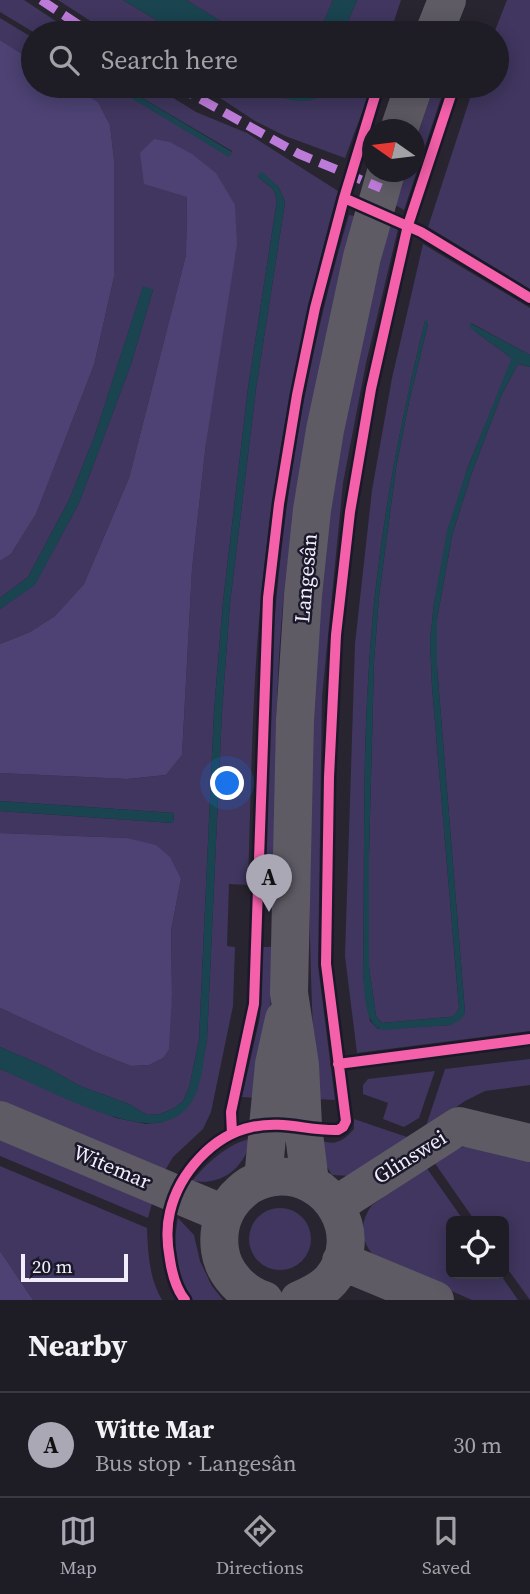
<!DOCTYPE html>
<html lang="en">
<head>
<meta charset="utf-8">
<style>
  :root { --surface:#1e1c24; --page:#26252c; --text:#f1f3f6; --muted:#a1a1a6; --line:#3c3a41; --accent:#aaa8b5 }
  body { margin:0; font-family:"Source Serif 4",serif; background:var(--page); color:var(--text) }
  .controls { position:absolute; right:21px; bottom:21px; display:grid; overflow:hidden; border-radius:10px; box-shadow:0 4px 18px #0003 }
  .controls button { width:63px; height:63px; display:grid; place-items:center; padding:0; border:0; border-bottom:2px solid var(--line); background:var(--surface); color:var(--text); font:35px sans-serif }
  .compass { position:absolute; left:362px; top:119px; width:63px; height:63px; border-radius:50%; background:var(--surface); box-shadow:0 4px 18px #0003; rotate:284deg }
  .scale { position:absolute; left:21px; bottom:18px; width:107px; box-sizing:border-box; padding-left:7px; border:4px solid #f0eefc; border-top:0; font-size:19px; line-height:24px; white-space:nowrap; color:#f0eefc; -webkit-text-stroke:5px #1b182a; paint-order:stroke }
  .you { position:absolute; left:228px; top:784px; width:24px; height:24px; margin:-18px; border:5px solid #fff; border-radius:50%; background:#1a73e8; box-shadow:0 0 0 10px #1a73e833 }
  .badge { display:grid; place-items:center; width:46px; height:46px; border-radius:50%; background:var(--accent); color:#111; font-size:23px; font-weight:700 }
  .pin { position:absolute; translate:-50% -58px; filter:drop-shadow(0 2px 4px #0008) }
  .pin::after { content:''; position:absolute; top:37px; width:24px; height:21px; background:inherit; clip-path:polygon(0 0,100% 0,50% 100%) }
  .list { margin:0; padding:0; list-style:none }
  h2 { display:flex; justify-content:space-between; align-items:center; height:91px; margin:0; padding:0 28px; font-size:30px }
  h2 small { font-size:23px; font-weight:400; color:var(--muted) }
  .list li { display:grid; grid-template-columns:46px 1fr auto; gap:21px; align-items:center; box-sizing:border-box; height:105px; padding:0 28px; border-top:2px solid var(--line) }
  .list b { display:block; font-size:26px; white-space:nowrap }
  .list p { margin:0; font-size:23px; white-space:nowrap; color:var(--muted) }
  .list em { font-size:23px; font-style:normal; color:var(--muted) }
  .icon { flex:none; width:38px; height:38px; fill:none; stroke:currentColor; stroke-width:2; stroke-linecap:round; stroke-linejoin:round }
  .map { position:relative; flex:none; width:530px; height:1300px; overflow:hidden }
  .search { position:absolute; background:var(--surface); box-shadow:0 4px 18px #0003; left:21px; right:21px; top:21px; height:77px; display:flex; align-items:center; gap:18px; box-sizing:border-box; padding:0 24px; border-radius:38px; color:var(--muted); font-size:26px }
  .sheet { height:196px; background:var(--surface) }
  nav { display:flex; justify-content:space-around; align-items:center; box-sizing:border-box; height:98px; border-top:2px solid var(--line); background:var(--surface); font-size:19px; color:var(--muted) }
  nav a { display:grid; justify-items:center; gap:4px }
  nav .on { color:var(--accent) }
  .map>svg:first-child { display:block }
</style>
</head>
<body>
<div class="map">
<svg width="530" height="1300" viewBox="0 0 530 1300">
  <rect width="100%" height="100%" fill="#282530"/>
  <!-- green -->
  <path fill="#40365f" d="M 0,0 L 24,0 L 74,33 L 35,33 L 0,12 Z
    M 58,0 L 123,0 L 178,33 L 109,33 Z
    M 186,0 L 333,0 L 319,33 L 240,33 Z
    M 357,0 L 401,0 L 390,33 L 343,33 Z
    M 507,0 L 530,0 L 530,289 L 428,227 L 474,86 L 497,86 L 497,33 L 494,33 Z
    M 0,18 L 33,38 L 33,61 L 0,40 Z
    M 72,86 L 112,86 L 229,156 L 232,151 L 122,86 L 154,86 L 196,112 L 247,133 L 338,191 C 301,325 274,460 261,598 C 252,693 251,789 248,885 L 229,884 L 227,946 L 235,947 L 233,1006 L 211,1112 L 203,1129 L 173,1157 L 164,1172 L 0,1101 L 0,1069 L 116,1118 L 146,1124 L 163,1122 L 197,1090 L 207,1040 L 222,711 L 230,603 L 256,389 L 285,202 L 278,186 L 258,177 L 273,189 L 277,200 L 248,388 L 223,602 L 214,711 L 199,1040 L 189,1088 L 183,1101 L 173,1109 L 160,1114 L 147,1115 L 129,1104 L 80,1086 L 46,1067 L 0,1047 L 0,1008 L 98,1053 L 131,1066 L 149,1065 L 163,1058 L 172,995 L 171,930 L 181,879 L 127,838 L 0,833 L 0,811 L 173,823 L 174,813 L 0,801 L 0,773 L 128,779 L 166,775 L 182,755 L 192,569 L 206,443 L 187,197 L 186,255 L 129,478 L 84,584 L 55,616 L 30,632 L 0,644 L 0,609 L 35,584 L 79,503 L 131,364 L 153,290 L 143,287 L 95,435 L 70,498 L 28,577 L 0,598 L 0,561 L 11,554 L 36,514 L 94,365 L 114,277 L 114,160 L 110,125 L 98,102 Z
    M 202,86 L 263,86 L 282,98 L 315,99 L 321,86 L 372,86 L 345,158 L 285,136 L 255,121 Z
    M 434,86 L 445,86 L 404,210 L 395,205 L 405,172 L 414,172 L 415,143 Z
    M 349,215 L 355,216 C 325,334 301,453 286,575 C 274,677 276,780 274,882 L 272,885 L 265,885 C 267,820 267,755 270,689 C 278,530 303,368 349,215 Z
    M 389,226 L 398,229 L 366,363 L 343,483 L 322,697 L 318,966 L 335,1100 L 316,1099 C 306,893 302,685 334,480 C 348,395 369,310 389,226 Z
    M 423,244 L 530,308 L 530,355 L 471,323 L 477,333 L 509,356 L 512,360 L 467,469 L 434,603 L 430,641 L 432,686 L 459,1008 L 455,1016 L 449,1017 L 382,1023 L 376,1016 L 369,967 L 369,855 L 374,661 L 379,596 L 396,468 L 409,402 L 428,324 L 425,321 C 397,435 376,550 369,667 C 362,770 365,873 363,976 L 370,1021 L 378,1029 L 450,1025 L 465,1013 L 437,667 L 437,619 L 452,536 L 471,475 L 501,396 L 518,364 L 530,367 L 530,1031 L 357,1053 L 345,956 L 355,644 L 372,490 L 392,378 Z
    M 263,947 L 273,947 L 270,1017 L 260,1098 L 242,1097 L 260,1017 Z
    M 530,1059 L 530,1085 L 485,1091 L 465,1101 L 425,1129 L 445,1069 Z
    M 435,1071 L 419,1118 L 404,1127 L 383,1119 L 388,1103 L 363,1094 L 363,1085 L 368,1079 Z
    M 354,1119 L 410,1138 L 351,1176 L 332,1175 L 324,1162 L 323,1141 C 337,1146 345,1139 354,1129 Z
    M 252,1138 C 244,1168 223,1186 192,1181 C 209,1161 226,1145 252,1138 Z
    M 0,1139 L 152,1203 L 148,1218 L 0,1156 Z
    M 474,1144 L 530,1153 L 530,1300 L 504,1264 L 504,1221 L 475,1221 L 434,1162 L 456,1149 Z
    M 0,1166 L 147,1228 C 148,1253 149,1278 162,1300 L 33,1300 L 0,1251 Z
    M 426,1167 L 464,1221 L 451,1221 L 451,1274 L 500,1274 L 518,1300 L 472,1300 L 378,1259 C 360,1244 358,1224 372,1205 Z
    M249 1239a31 31 0 1 1 62 0a31 31 0 1 1-62 0Z
    M 178,1218 L 194,1235 L 200,1261 L 212,1286 L 223,1300 L 193,1300 C 176,1276 172,1247 178,1218 Z"/>
  <!-- forest -->
  <path fill="#4d4273" d="M 0,40 L 33,61 L 33,86 L 72,86 L 98,102 L 110,125 L 114,160 L 114,277 L 94,365 L 36,514 L 11,554 L 0,561 Z
    M 154,139 L 170,142 L 192,154 L 216,173 L 235,205 L 237,244 L 206,443 L 192,569 L 182,755 L 166,775 L 127,779 L 0,773 L 0,644 L 30,632 L 55,616 L 84,584 L 129,478 L 186,255 L 187,197 L 144,184 L 140,153 Z
    M 0,833 L 127,838 L 156,845 L 170,857 L 181,879 L 171,930 L 172,995 L 169,1049 L 163,1058 L 149,1065 L 131,1066 L 98,1053 L 0,1008 Z
    M 0,1251 L 33,1300 L 0,1300 Z"/>
  <!-- water -->
  <path fill="#194450" d="M 123,0 L 186,0 L 240,33 L 178,33 Z
    M 333,0 L 357,0 L 343,33 L 319,33 Z
    M 112,86 L 122,86 L 232,152 L 229,157 Z
    M 263,86 L 321,86 L 315,99 C 295,105 280,97 263,86 Z
    M 262,172 L 278,186 L 285,202 L 256,389 L 230,603 L 222,711 L 207,1040 C 203,1061 202,1090 188,1107 C 178,1119 160,1125 145,1123 C 103,1120 40,1086 0,1069 L 0,1047 L 46,1067 L 80,1086 L 129,1104 L 147,1115 L 160,1114 L 173,1109 L 183,1101 L 189,1088 L 199,1040 L 214,711 L 223,602 L 248,388 L 277,200 L 273,189 L 257,176 Z
    M 143,286 L 153,290 L 131,364 L 79,503 L 35,585 L 0,609 L 0,598 L 28,577 L 70,498 L 95,435 Z
    M 427,320 L 428,324 L 409,402 L 396,468 L 379,596 L 374,661 L 369,855 L 369,967 L 376,1016 L 382,1023 L 449,1017 L 455,1015 L 459,1008 L 432,686 L 430,641 L 434,603 L 447,531 L 467,469 L 511,360 L 509,356 L 470,328 L 470,323 L 530,355 L 530,367 L 518,364 L 501,396 L 471,475 L 452,536 L 437,619 L 437,667 L 465,1013 L 460,1020 L 450,1025 L 383,1030 C 364,1026 365,993 363,976 C 365,873 362,770 369,667 C 376,550 397,434 425,321 Z
    M 0,801 L 174,813 L 173,823 L 0,811 Z"/>
  <g fill="none" stroke-linecap="round" stroke-linejoin="round">
    <!-- minor -->
    <path stroke="#5e5b65" stroke-width="38" d="M 434,33 L 447,0
      M 399,130 L 414,86
      M 0,1120 L 224,1214
      M 263,1179 L 274,1064 L 284,1019
      M 310,1182 L 303,1126 L 300,1065 L 289,993 L 295,720 L 303,595 L 312,510 L 325,430 L 362,257 L 386,172
      M 336,1205 L 459,1126 L 530,1143
      M 341,1261 L 435,1300
      M 264,1300 C 242,1293 223,1273 220,1250 C 217,1228 224,1207 241,1192 C 250,1183 261,1179 274,1177 C 330,1171 368,1236 331,1280 C 322,1290 311,1295 299,1300"/>
    <!-- quiet -->
    <path stroke="#bd7bd9" stroke-width="9" stroke-dasharray="18 9" stroke-linecap="butt" d="M 41,0 L 91,33
      M 177,86 L 299,154 L 381,188"/>
    <!-- cycleway casing -->
    <g stroke="#1b182a" stroke-width="15">
      <path id="cycleway" d="M 344,198 L 378,86
        M 338,1064 L 530,1039
        M 232,1134 L 231,1112 L 254,1004 L 268,598 L 279,504 L 297,395 L 315,308 L 344,198 L 421,232 L 530,298
        M 185,1300 C 176,1289 172,1273 170,1260 C 167,1244 166,1228 170,1212 C 179,1173 213,1135 252,1127 C 283,1120 308,1131 338,1130 L 343,1127 L 346,1121 L 326,964 L 329,777 L 336,635 L 350,512 L 371,389 L 408,225 L 454,86"/>
    </g>
    <!-- cycleway -->
    <use href="#cycleway" stroke="#f560ab" stroke-width="10"/>
  </g>
  <g text-anchor="middle" stroke-width="5" stroke-linejoin="round" paint-order="stroke">
    <!-- street labels -->
    <g font-size="21" fill="#f0eefc" stroke="#1b182a">
      <text transform="translate(306 578) rotate(-85)" y="7">Langesân</text>
      <text transform="translate(410 1157) rotate(-32)" y="7">Glinswei</text>
      <text transform="translate(112 1167) rotate(23)" y="7">Witemar</text>
    </g>
  </g>
</svg>
<div class="controls">
<button><svg class="icon" aria-label="locate" viewBox="0 0 24 24"><circle cx="12" cy="12" r="6"/><path d="M12 2v4M12 18v4M2 12h4M18 12h4"/></svg></button>
</div>
<svg class="compass" viewBox="-18 -18 36 36"><path d="M0-13l5 13h-10z" fill="#e53935"/><path d="M0 13l5-13h-10z" fill="#a1a1a6"/></svg>
<div class="scale">20 m</div>
<div class="you"></div>
<div class="pin badge" style="left:269px;top:912px">A</div>
<div class="search"><svg class="icon" aria-label="search" viewBox="0 0 24 24"><circle cx="10" cy="10" r="6"/><path d="M15 15l6 6"/></svg>Search here</div>
</div>
<section class="sheet">
<h2>Nearby<small></small></h2>
<ul class="list">
<li><span class="badge">A</span><div><b>Witte Mar</b><p>Bus stop · Langesân</p></div><em>30 m</em></li>
</ul>
</section>
<nav>
<a class="on"><svg class="icon" aria-label="map" viewBox="0 0 24 24"><path d="M3 6l6-2 6 2 6-2v14l-6 2-6-2-6 2zM9 4v14M15 6v14"/></svg>Map</a>
<a><svg class="icon" aria-label="directions" viewBox="0 0 24 24"><path d="M12 3l9 9-9 9-9-9zM9 14v-3h6M13 9l2 2-2 2"/></svg>Directions</a>
<a><svg class="icon" aria-label="saved" viewBox="0 0 24 24"><path d="M7 4h10v16l-5-4-5 4z"/></svg>Saved</a>
</nav>
</body>
</html>
